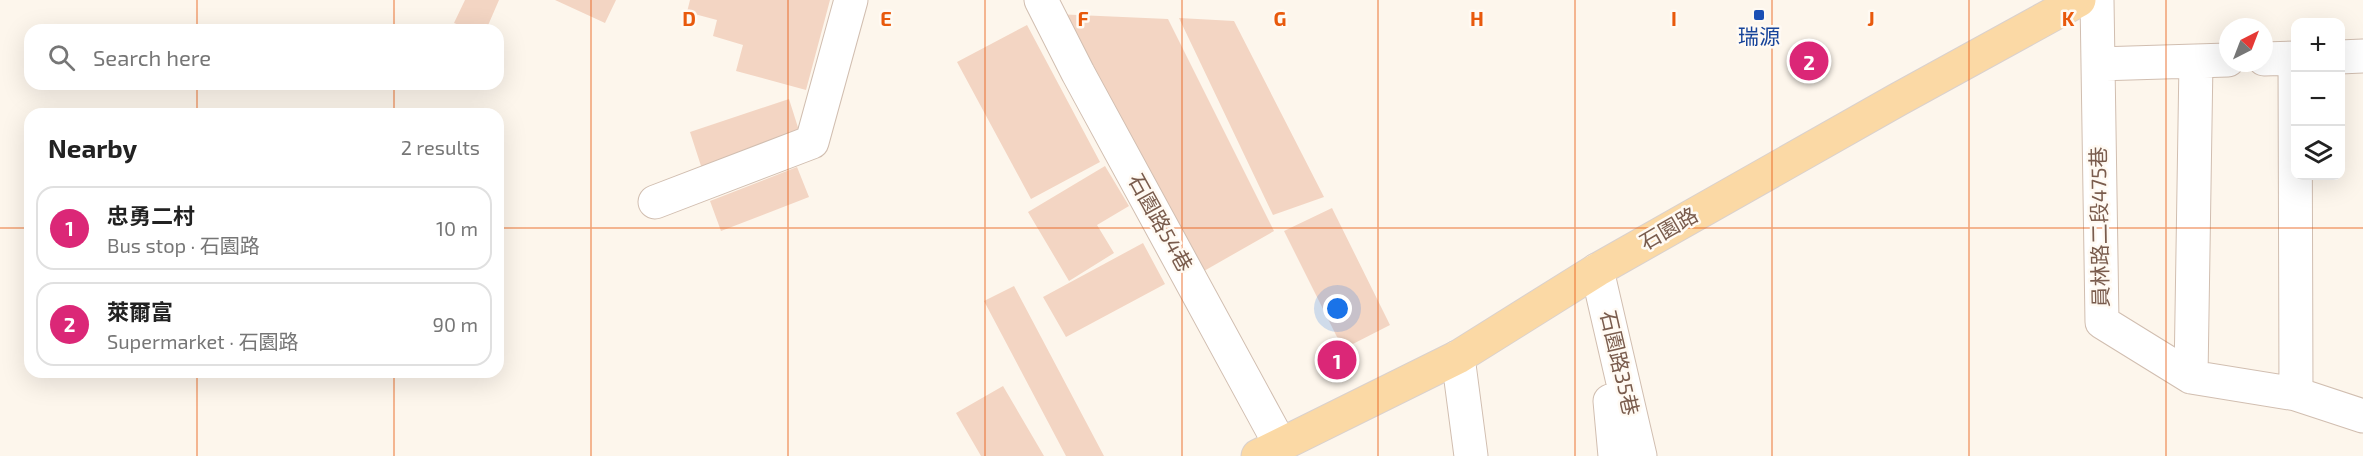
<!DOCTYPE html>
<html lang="en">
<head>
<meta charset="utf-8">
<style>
  :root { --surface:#fff; --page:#f6f6f6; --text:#222; --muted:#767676; --line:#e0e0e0; --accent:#db2777 }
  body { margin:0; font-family:"Exo 2","Noto Sans TC",sans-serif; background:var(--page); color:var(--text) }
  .controls { position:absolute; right:18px; top:18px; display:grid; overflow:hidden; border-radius:12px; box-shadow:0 6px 24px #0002 }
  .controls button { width:54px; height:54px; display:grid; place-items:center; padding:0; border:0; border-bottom:2px solid var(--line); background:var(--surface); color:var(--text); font:30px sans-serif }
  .compass { position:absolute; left:2219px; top:18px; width:54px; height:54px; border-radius:50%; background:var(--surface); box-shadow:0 6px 24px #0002; rotate:42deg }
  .you { position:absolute; left:1338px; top:309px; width:21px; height:21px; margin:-15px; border:4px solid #fff; border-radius:50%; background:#1a73e8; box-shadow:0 0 0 9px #1a73e833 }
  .badge { display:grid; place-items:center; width:39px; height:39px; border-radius:50%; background:var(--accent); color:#fff; font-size:20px; font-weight:700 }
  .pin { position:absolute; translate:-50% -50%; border:3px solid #fff; box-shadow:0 2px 6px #0006 }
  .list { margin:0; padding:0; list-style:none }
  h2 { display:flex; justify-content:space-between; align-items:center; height:78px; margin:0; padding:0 24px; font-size:26px }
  h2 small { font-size:20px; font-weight:400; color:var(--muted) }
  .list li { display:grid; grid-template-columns:39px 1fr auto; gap:18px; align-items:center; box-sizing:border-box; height:84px; margin:0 12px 12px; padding:0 12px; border:2px solid var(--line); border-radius:18px }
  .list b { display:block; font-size:22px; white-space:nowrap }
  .list p { margin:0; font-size:20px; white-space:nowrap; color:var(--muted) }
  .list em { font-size:20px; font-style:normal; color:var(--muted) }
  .icon { flex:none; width:33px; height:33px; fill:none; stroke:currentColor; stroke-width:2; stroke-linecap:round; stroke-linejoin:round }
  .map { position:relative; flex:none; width:2363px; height:456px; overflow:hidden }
  .search { position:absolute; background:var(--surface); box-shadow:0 6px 24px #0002; left:24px; top:24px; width:480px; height:66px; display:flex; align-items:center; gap:15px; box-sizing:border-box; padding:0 21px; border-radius:18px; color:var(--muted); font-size:22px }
  .panel { position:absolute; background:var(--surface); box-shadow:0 6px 24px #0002; left:24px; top:108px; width:480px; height:270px; border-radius:18px }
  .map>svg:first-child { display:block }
</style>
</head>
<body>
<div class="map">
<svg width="2363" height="456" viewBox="0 0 2363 456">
  <rect width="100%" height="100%" fill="#fdf6ec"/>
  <!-- building -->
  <path fill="#f3d5c3" d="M 465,0 L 499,0 L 486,30 L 471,30 L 454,23 Z
    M 555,0 L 616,0 L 605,23 Z
    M 690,0 L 830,0 L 806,90 L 736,71 L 743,45 L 713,36 L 717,20 L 687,12 Z
    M 1055,14 L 1168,19 L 1274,231 L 1197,275 Z
    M 1179,18 L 1234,21 L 1324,197 L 1273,215 Z
    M 1027,25 L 1100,162 L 1031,199 L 957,62 Z
    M 789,99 L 801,137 L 702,169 L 690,132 Z
    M 1105,166 L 1129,206 L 1097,225 L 1114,253 L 1069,281 L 1028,212 Z
    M 797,167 L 809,197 L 721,231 L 710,201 Z
    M 1332,208 L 1390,325 L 1343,349 L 1284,231 Z
    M 1143,243 L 1165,284 L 1066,337 L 1043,297 Z
    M 1014,286 L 1104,456 L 1066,456 L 984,301 Z
    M 1003,386 L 1044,456 L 981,456 L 956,413 Z"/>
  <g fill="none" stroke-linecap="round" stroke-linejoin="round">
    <!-- minor casing -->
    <g stroke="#d1beb0" stroke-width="35">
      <path id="minor" d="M 1041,0 L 1078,73 L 1280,444
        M 2097,0 L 2102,322 L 2191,377 L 2296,394 L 2363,416
        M 2340,57 L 2363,56
        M 2295,58 L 2296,394
        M 2264,59 L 2296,58
        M 2098,64 L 2228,60
        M 655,202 L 812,142 L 851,0
        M 1597,270 L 1640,456
        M 1458,357 L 1471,456
        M 2191,377 L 2196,61
        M 1610,401 L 1615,456"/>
    </g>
    <!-- major casing -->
    <g stroke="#dad1cd" stroke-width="35">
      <path id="major" d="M 1258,456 L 1458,357 L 1597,270 L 1897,100 L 2079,0"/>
    </g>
    <!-- minor -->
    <use href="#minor" stroke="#fff" stroke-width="33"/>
    <!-- major -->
    <use href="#major" stroke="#fbd9a5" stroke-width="33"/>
  </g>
  <!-- grid -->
  <path fill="none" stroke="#e8590c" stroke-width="1.5" stroke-opacity="0.55" d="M 197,0 L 197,30M 394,0 L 394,30M 591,0 L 591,456M 788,0 L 788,456M 985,0 L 985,456M 1182,0 L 1182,456M 1378,0 L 1378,456M 1575,0 L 1575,456M 1772,0 L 1772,456M 1969,0 L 1969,456M 2166,0 L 2166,456M 197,84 L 197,114M 394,84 L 394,114M 0,228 L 30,228M 498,228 L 2363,228M 197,372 L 197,456M 394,372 L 394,456"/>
  <!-- markers -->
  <rect fill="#1a4fb4" stroke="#fffaf3" stroke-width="2" x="1753" y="9" width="12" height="12" rx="3"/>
  <g text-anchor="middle" stroke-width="5" stroke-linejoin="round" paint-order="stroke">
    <!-- transit labels -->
    <g font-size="21" fill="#164399" stroke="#fffaf3">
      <text x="1759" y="44">瑞源</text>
    </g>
    <!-- street labels -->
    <g font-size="21" fill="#7a5c4d" stroke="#fffaf3">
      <text transform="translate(1160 223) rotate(61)" y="7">石園路54巷</text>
      <text transform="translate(2100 227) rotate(-91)" y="7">員林路二段475巷</text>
      <text transform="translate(1669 229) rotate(-30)" y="7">石園路</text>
      <text transform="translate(1619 363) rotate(77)" y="7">石園路35巷</text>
    </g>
  </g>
  <g font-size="20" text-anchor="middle" font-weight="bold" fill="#e8590c" stroke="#fffaf3" stroke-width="5" stroke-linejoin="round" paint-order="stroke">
    <text x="689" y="26">D</text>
    <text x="886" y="26">E</text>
    <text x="1083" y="26">F</text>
    <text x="1280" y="26">G</text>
    <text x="1477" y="26">H</text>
    <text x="1674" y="26">I</text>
    <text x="1871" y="26">J</text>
    <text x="2068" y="26">K</text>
  </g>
</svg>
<div class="controls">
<button>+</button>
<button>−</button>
<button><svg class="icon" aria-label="layers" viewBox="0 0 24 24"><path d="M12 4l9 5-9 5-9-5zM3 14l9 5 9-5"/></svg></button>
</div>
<svg class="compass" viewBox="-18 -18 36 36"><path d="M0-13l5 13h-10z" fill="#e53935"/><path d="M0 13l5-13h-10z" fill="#767676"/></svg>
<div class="you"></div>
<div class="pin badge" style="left:1337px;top:360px">1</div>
<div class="pin badge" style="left:1809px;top:61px">2</div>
<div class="search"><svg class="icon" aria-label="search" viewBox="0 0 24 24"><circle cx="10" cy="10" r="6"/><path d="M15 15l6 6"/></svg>Search here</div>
<section class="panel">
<h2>Nearby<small>2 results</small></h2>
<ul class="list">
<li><span class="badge">1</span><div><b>忠勇二村</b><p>Bus stop · 石園路</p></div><em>10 m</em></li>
<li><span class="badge">2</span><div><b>萊爾富</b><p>Supermarket · 石園路</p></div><em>90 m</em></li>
</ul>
</section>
</div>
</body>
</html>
